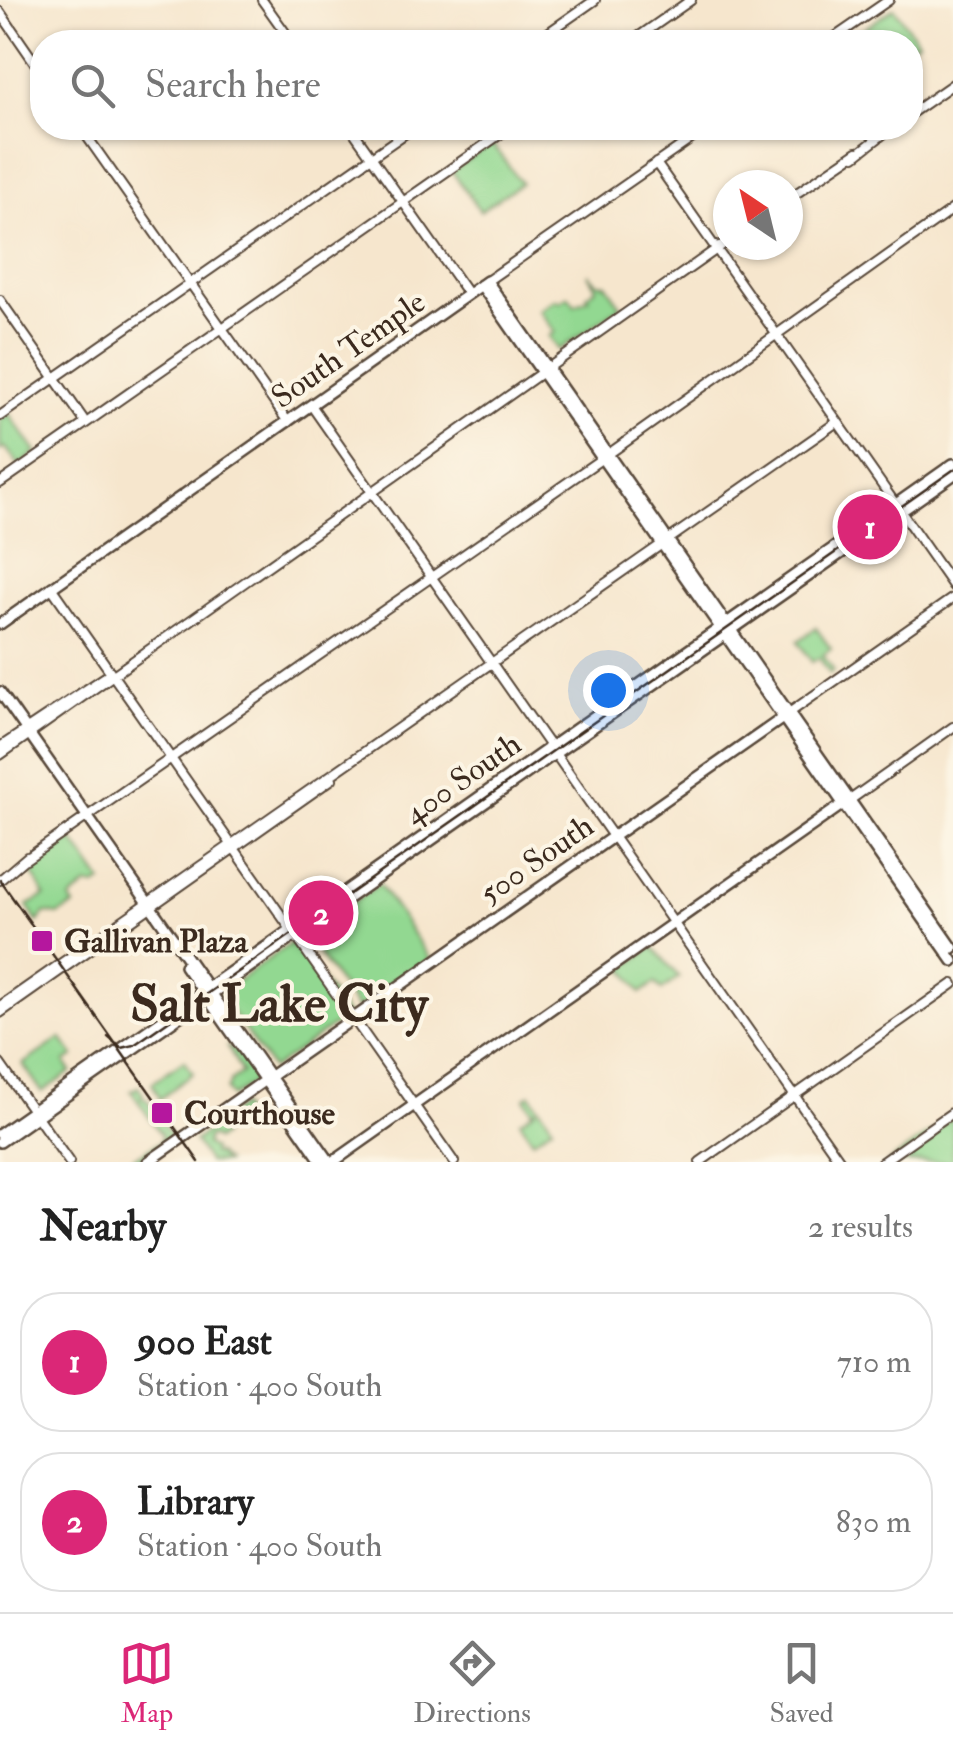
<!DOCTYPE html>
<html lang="en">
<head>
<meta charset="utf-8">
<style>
  :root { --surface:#fff; --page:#f2f2f2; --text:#222; --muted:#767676; --line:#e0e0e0; --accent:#db2777 }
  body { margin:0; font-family:"IM FELL Double Pica",serif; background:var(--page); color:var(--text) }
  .compass { position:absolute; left:713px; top:170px; width:90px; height:90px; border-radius:50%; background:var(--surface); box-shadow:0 2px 8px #0004; rotate:325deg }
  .you { position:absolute; left:608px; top:690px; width:35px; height:35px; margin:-25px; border:8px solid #fff; border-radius:50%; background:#1a73e8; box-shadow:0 0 0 15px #1a73e833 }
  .badge { display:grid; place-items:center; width:65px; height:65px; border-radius:50%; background:var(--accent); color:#fff; font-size:32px; font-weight:700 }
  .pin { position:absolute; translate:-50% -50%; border:5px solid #fff; box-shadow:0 2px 10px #0006 }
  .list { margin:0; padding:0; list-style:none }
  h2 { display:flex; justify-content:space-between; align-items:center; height:130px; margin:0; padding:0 40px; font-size:42px }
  h2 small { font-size:32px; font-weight:400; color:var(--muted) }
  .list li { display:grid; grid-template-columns:65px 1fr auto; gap:30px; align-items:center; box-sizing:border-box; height:140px; margin:0 20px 20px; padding:0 20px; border:2px solid var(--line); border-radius:40px }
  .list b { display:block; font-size:38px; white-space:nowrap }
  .list p { margin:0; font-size:32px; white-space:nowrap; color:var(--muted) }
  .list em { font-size:32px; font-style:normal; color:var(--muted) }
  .icon { flex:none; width:55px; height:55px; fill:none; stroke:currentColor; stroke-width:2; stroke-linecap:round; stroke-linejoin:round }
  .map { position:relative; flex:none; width:953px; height:1162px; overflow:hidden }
  .search { position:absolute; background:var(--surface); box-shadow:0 2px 8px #0004; left:30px; right:30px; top:30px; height:110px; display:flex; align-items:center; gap:25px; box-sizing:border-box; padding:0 35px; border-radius:40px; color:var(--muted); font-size:38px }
  .sheet { height:450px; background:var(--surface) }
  nav { display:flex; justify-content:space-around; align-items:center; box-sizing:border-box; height:140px; border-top:2px solid var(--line); background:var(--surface); font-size:28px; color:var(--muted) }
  nav a { display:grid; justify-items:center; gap:5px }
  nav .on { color:var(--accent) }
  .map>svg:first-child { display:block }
</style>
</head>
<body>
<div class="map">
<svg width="953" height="1162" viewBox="0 0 953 1162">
  <rect width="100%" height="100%" fill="#fcf5e5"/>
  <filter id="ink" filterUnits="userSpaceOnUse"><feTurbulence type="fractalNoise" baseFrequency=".01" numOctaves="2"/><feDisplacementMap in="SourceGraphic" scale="20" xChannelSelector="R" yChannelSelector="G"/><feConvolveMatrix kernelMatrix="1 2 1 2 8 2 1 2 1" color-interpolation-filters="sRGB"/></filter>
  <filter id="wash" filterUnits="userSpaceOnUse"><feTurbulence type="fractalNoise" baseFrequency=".0048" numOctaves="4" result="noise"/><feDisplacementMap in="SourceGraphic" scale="40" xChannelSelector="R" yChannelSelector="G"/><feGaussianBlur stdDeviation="2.25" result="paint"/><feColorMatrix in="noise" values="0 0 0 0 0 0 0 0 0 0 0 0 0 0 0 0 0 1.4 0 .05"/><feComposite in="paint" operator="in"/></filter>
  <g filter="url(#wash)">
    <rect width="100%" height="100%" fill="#f6e6cd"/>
    <!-- green -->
    <path fill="#92d891" stroke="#668158" stroke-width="2.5" d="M 894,8 L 918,41 L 911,46 L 910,42 L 871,42 L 862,30 Z
      M 492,143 L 521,183 L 480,211 L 452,171 Z
      M 588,274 L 597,283 L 606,284 L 621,306 L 559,350 L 549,336 L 555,332 L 539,310 L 556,299 L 560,302 L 568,296 L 575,305 L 589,299 L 587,296 L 596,288 Z
      M 9,414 L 36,452 L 20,466 L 5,447 L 0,450 L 0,419 Z
      M 816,628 L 831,649 L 823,655 L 834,671 L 830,674 L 819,658 L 812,662 L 798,641 Z
      M 72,839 L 102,882 L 96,886 L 87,885 L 70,900 L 74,906 L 58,915 L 46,913 L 37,922 L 27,906 L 45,896 L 34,875 L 24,871 Z
      M 379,884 L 430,959 L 409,974 L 406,971 L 405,976 L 393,984 L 391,982 L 391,985 L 378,995 L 376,993 L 369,1001 L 366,999 L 367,1002 L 357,1009 L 306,936 Z
      M 294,941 L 347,1016 L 272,1069 L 219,994 Z
      M 653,947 L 679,977 L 662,990 L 655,983 L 641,993 L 624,968 Z
      M 61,1038 L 74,1056 L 65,1062 L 71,1072 L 42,1092 L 23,1064 Z
      M 228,1047 L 238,1050 L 257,1079 L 232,1097 L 227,1090 L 231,1081 L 242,1073 Z
      M 184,1060 L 193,1073 L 160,1099 L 152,1083 Z
      M 138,1087 L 143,1094 L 141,1098 L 146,1099 L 171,1136 L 168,1137 L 171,1140 L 136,1162 L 133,1158 L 160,1142 L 162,1136 L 131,1091 Z
      M 530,1094 L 553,1126 L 533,1140 L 520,1121 L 537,1109 L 532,1110 L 525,1098 Z
      M 241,1106 L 244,1113 L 237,1118 L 241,1124 L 231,1132 L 226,1126 L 219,1131 L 222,1136 L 216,1140 L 210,1136 L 207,1138 L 206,1145 L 213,1149 L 212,1154 L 217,1154 L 225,1162 L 208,1162 L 194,1141 Z
      M 953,1117 L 953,1162 L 889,1162 Z"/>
  </g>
  <g filter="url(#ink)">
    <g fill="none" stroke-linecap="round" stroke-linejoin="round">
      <!-- secondary casing -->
      <g stroke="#574638" stroke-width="12">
        <path id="secondary" d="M 262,0 L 292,42
          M 0,12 L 42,73
          M 535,42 L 595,0
          M 631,42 L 691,0
          M 828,42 L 889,0
          M 910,114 L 953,84
          M 81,128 L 288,422
          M 351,128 L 468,294
          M 855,156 L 891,128
          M 656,163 L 953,586
          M 788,199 L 857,152
          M 487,281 L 707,128
          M 0,300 L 86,423
          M 311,405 L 841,1162
          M 0,416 L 413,128
          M 0,483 L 509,128
          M 51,587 L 454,1162
          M 789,713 L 953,598
          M 0,747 L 108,675
          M 0,755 L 728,241
          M 850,800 L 953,727
          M 26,859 L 617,448 L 953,209
          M 0,880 L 27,857
          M 0,1006 L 837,422
          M 0,1013 L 332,779
          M 0,1064 L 69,1162
          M 700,1162 L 953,984
          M 882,1162 L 953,1112"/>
      </g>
      <!-- primary casing -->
      <g stroke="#574638" stroke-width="14">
        <path id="primary" d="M 481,285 L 953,961
          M 0,624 L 487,281 L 953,948
          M 0,692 L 330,1162
          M 185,966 L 322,1162
          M 0,1134 L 953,464
          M 0,1142 L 953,475
          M 148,1162 L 787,715
          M 333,1162 L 846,802"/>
      </g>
      <!-- secondary -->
      <use href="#secondary" stroke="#fff" stroke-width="8"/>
      <!-- primary -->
      <use href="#primary" stroke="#fff" stroke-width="9"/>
      <!-- tram -->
      <path stroke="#3b2a1e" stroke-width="2.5" d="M 0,880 L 199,1162
        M 108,1037 L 121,1048 L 134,1045 L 953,470"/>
    </g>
  </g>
  <!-- markers -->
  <g fill="#b5179e" stroke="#fcf5e5" stroke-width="4">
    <rect x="30" y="929" width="24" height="24" rx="5"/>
    <rect x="150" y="1101" width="24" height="24" rx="5"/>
  </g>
  <g text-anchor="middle" stroke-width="8" stroke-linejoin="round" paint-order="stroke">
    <!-- street labels -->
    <g font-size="32" fill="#3b2a1e" stroke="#fcf5e5">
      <text transform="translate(348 349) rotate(-35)" y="11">South Temple</text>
      <text transform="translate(462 778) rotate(-35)" y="11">400 South</text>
      <text transform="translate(536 859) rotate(-35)" y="11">500 South</text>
    </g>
    <!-- poi labels -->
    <g font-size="32" font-weight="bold" fill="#3b2a1e" stroke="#fcf5e5" text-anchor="start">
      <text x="64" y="952">Gallivan Plaza</text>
      <text x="184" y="1124">Courthouse</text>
    </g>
    <!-- town labels -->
    <g font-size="52" font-weight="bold" fill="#3b2a1e" stroke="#fcf5e5">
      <text x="279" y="1021">Salt Lake City</text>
    </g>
  </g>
</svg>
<svg class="compass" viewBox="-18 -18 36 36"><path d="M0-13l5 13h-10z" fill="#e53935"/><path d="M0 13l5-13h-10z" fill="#767676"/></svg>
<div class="you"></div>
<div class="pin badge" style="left:870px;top:527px">1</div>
<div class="pin badge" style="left:321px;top:913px">2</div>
<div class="search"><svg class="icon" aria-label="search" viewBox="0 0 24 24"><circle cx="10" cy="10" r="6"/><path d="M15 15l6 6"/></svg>Search here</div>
</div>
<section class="sheet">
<h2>Nearby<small>2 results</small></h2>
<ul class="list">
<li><span class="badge">1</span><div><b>900 East</b><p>Station · 400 South</p></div><em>710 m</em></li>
<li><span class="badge">2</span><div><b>Library</b><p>Station · 400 South</p></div><em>830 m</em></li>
</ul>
</section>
<nav>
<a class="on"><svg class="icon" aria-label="map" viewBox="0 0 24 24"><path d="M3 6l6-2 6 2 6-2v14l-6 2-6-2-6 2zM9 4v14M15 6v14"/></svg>Map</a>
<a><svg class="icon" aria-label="directions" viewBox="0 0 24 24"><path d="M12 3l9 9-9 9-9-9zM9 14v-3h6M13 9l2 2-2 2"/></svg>Directions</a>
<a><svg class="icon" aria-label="saved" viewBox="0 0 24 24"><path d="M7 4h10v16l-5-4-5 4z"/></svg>Saved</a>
</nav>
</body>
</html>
